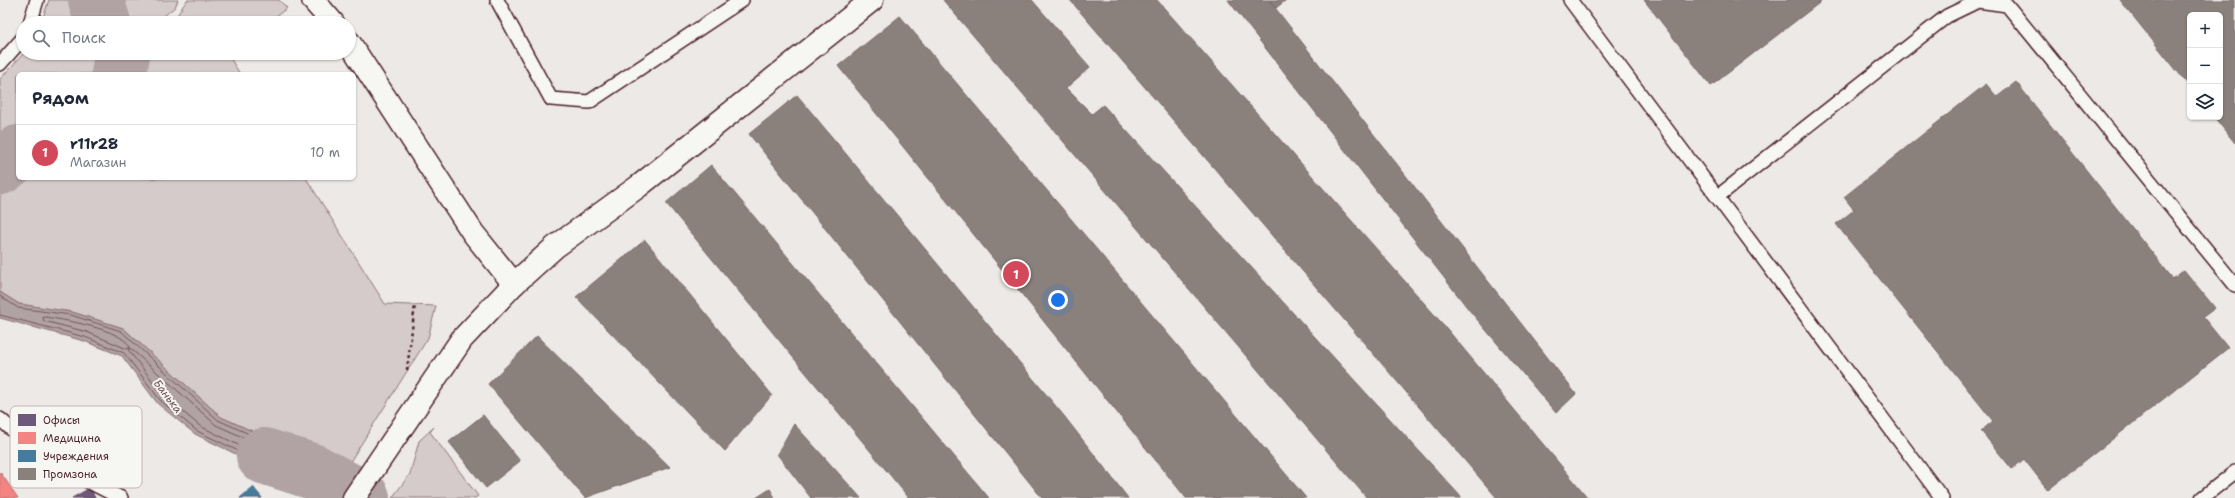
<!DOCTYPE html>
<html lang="ru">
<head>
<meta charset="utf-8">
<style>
  :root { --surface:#fff; --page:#f6f6f7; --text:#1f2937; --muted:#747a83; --line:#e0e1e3; --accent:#d1495b }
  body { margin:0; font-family:"Shantell Sans",sans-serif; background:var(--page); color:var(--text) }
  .controls { position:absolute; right:12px; top:12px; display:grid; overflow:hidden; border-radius:6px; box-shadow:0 1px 3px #0004 }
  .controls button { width:36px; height:36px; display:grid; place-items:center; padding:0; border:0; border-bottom:1px solid var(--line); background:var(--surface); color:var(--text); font:20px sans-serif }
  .you { position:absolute; left:1058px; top:300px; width:14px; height:14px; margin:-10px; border:3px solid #fff; border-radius:50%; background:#1a73e8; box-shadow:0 0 0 6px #1a73e833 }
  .badge { display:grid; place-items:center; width:26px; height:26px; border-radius:50%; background:var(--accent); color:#fff; font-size:13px; font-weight:700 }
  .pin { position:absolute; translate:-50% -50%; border:2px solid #fff; box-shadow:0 1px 4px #0006 }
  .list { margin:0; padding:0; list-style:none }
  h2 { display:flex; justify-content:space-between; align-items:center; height:52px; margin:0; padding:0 16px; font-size:17px }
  h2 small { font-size:13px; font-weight:400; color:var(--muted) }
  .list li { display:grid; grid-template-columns:26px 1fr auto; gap:12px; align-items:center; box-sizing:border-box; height:56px; padding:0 16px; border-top:1px solid var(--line) }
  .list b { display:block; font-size:15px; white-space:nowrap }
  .list p { margin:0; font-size:13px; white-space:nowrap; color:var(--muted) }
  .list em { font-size:13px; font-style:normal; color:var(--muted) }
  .icon { flex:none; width:22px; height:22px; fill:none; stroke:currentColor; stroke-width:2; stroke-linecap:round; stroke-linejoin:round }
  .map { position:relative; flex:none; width:2235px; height:498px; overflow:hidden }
  .search { position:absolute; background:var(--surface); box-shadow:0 1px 3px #0004; left:16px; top:16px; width:340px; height:44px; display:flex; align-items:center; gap:10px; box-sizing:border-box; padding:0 14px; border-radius:22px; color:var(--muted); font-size:15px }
  .panel { position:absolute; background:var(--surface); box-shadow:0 1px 3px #0004; left:16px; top:72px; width:340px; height:108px; border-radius:6px }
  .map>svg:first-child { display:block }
</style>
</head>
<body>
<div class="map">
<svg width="2235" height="498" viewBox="0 0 2235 498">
  <rect width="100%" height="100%" fill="#ece9e6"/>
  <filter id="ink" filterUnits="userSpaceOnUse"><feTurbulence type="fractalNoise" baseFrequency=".025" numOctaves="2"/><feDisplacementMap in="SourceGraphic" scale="8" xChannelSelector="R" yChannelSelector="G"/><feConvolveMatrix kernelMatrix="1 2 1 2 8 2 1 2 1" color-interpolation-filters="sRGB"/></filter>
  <g filter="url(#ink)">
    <!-- green -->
    <path fill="#d4cbca" stroke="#8f757a" d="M 49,0 L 96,0 L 103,23 L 41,23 Z
      M 112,0 L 178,0 L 175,7 L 155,23 L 129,23 L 120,15 Z
      M 187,0 L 279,0 L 287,8 L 267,23 L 172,23 Z
      M 24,53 L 121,53 L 122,55 L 119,74 L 18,74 L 18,153 L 0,167 L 0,79 Z
      M 152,53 L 227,53 L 240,74 L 138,74 Z
      M 18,174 L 18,178 L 306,178 L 385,304 L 436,306 L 428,338 L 341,476 L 298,452 L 221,417 L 123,328 L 72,312 L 19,304 L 0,292 L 0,197 Z
      M 434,427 L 430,432 L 478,496 L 475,498 L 392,498 L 410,474 L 419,441 Z"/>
    <!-- water -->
    <path fill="#b1a2a3" stroke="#886e73" d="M 0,292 L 19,304 L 72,312 L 123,328 L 221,417 L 298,452 L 341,476 L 325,498 L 195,434 L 158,404 L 122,356 L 84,341 L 0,318 Z"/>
    <!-- offices -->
    <path fill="#6d597a" stroke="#624862" d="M 90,488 L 95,498 L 72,498 Z"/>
    <!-- health -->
    <path fill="#f28482" stroke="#c06668" d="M 0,472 L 18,498 L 0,498 Z"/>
    <!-- public -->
    <path fill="#457b9d" stroke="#465f7b" d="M 253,487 L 262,498 L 240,498 Z"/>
    <!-- industry -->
    <path fill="#8a817c" stroke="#776464" d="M 943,0 L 1032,0 L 1090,67 L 1066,88 L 1092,114 L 1103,105 L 1462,498 L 1367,498 Z
      M 1070,0 L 1157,0 L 1447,329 L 1588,498 L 1497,498 Z
      M 1228,0 L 1269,0 L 1576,394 L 1556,413 L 1470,311 Z
      M 1269,0 L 1286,0 L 1276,8 Z
      M 1644,0 L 1823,0 L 1711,86 Z
      M 2120,0 L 2235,0 L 2235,143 L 2214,117 L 2220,117 L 2220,15 L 2190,15 L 2190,87 Z
      M 900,16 L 1306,498 L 1186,498 L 838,66 Z
      M 2016,82 L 2173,279 L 2184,270 L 2215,308 L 2203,317 L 2228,348 L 2048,490 L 2024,459 L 2012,469 L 1981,431 L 1993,421 L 1836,224 L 1854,210 L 1844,197 L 1986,84 L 1997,97 Z
      M 797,95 L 1064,416 L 1128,498 L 1042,498 L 749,134 Z
      M 711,165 L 989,498 L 909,498 L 666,203 Z
      M 645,240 L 772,395 L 725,451 L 576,297 Z
      M 537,336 L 670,467 L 585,498 L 488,384 Z
      M 483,415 L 520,461 L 486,488 L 449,442 Z
      M 794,424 L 861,498 L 811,498 L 777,454 Z
      M 770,489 L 775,498 L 756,498 Z"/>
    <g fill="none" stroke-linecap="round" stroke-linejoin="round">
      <!-- shore -->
      <path stroke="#73535b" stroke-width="1" d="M 0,296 L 18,308 L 71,315 L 121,331 L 218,420 L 296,455 L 333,476 L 334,479 L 323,492 L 197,431 L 161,401 L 124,353 L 85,337 L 0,315
        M 45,317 C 64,320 122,329 130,347 L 127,349 L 87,332 L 44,321 L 43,318 Z
        M 130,348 L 216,425 L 294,460 L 326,478 L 327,481 L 321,486 L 200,426 L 165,397 L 129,351 Z"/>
      <!-- river -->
      <path stroke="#b1a2a3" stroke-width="56" d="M 96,0 L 103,23
        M 119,74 L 122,55 L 121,53
        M 0,167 L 18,153
        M 264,456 L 314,472 L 362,498"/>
      <!-- lane casing -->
      <g stroke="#4a1f2b" stroke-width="16">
        <path id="lane" d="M 497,0 L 551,99 L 589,102 L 742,0
          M 1570,0 L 1942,498
          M 30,23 L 37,0
          M 0,64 L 23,38
          M 1717,197 L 1947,16 L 1978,1 L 2007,5 L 2235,285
          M 0,419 L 46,460 L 121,498
          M 2202,498 L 2235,472"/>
      </g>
      <!-- street casing -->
      <g stroke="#4a1f2b" stroke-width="25">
        <path id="street" d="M 313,0 L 333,23
          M 349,42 L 473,233 L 514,284"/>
      </g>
      <!-- secondary casing -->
      <g stroke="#4a1f2b" stroke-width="25">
        <path id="secondary" d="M 354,498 L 462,339 L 514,284 L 555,247 L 639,186 L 872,0"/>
      </g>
      <!-- path -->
      <path stroke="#4a1f2b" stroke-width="2.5" stroke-dasharray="3 3" stroke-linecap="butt" d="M 407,370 L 415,305"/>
      <!-- lane -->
      <use href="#lane" stroke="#f6f6f2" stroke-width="13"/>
      <!-- street -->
      <use href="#street" stroke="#f6f6f2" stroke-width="22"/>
      <!-- secondary -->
      <use href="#secondary" stroke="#f6f6f2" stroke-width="22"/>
    </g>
  </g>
  <g text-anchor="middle" stroke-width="4" stroke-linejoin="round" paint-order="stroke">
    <!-- water labels -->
    <g font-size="11" font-style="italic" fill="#6e4d55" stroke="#f6f6f2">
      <text transform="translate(168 396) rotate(53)" y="4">Банька</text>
    </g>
  </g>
  <!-- legend -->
  <rect x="10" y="406" width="132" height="82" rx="6" fill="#f6f6f2" stroke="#c2b6b6" stroke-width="1"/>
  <rect x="18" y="414" width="18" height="12" fill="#6d597a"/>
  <rect x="18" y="432" width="18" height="12" fill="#f28482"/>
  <rect x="18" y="450" width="18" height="12" fill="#457b9d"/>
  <rect x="18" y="468" width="18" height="12" fill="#8a817c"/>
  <g font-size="11" fill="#4a1f2b">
    <text x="43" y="424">Офисы</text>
    <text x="43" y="442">Медицина</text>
    <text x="43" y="460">Учреждения</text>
    <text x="43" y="478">Промзона</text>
  </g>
</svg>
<div class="controls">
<button>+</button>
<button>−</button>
<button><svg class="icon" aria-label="layers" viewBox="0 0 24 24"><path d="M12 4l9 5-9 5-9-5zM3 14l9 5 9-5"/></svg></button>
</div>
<div class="you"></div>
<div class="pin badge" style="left:1016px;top:274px">1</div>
<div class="search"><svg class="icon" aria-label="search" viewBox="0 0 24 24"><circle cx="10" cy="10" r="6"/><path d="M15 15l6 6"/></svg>Поиск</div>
<section class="panel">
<h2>Рядом<small></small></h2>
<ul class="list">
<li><span class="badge">1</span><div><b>r11r28</b><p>Магазин</p></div><em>10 m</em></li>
</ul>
</section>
</div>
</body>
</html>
